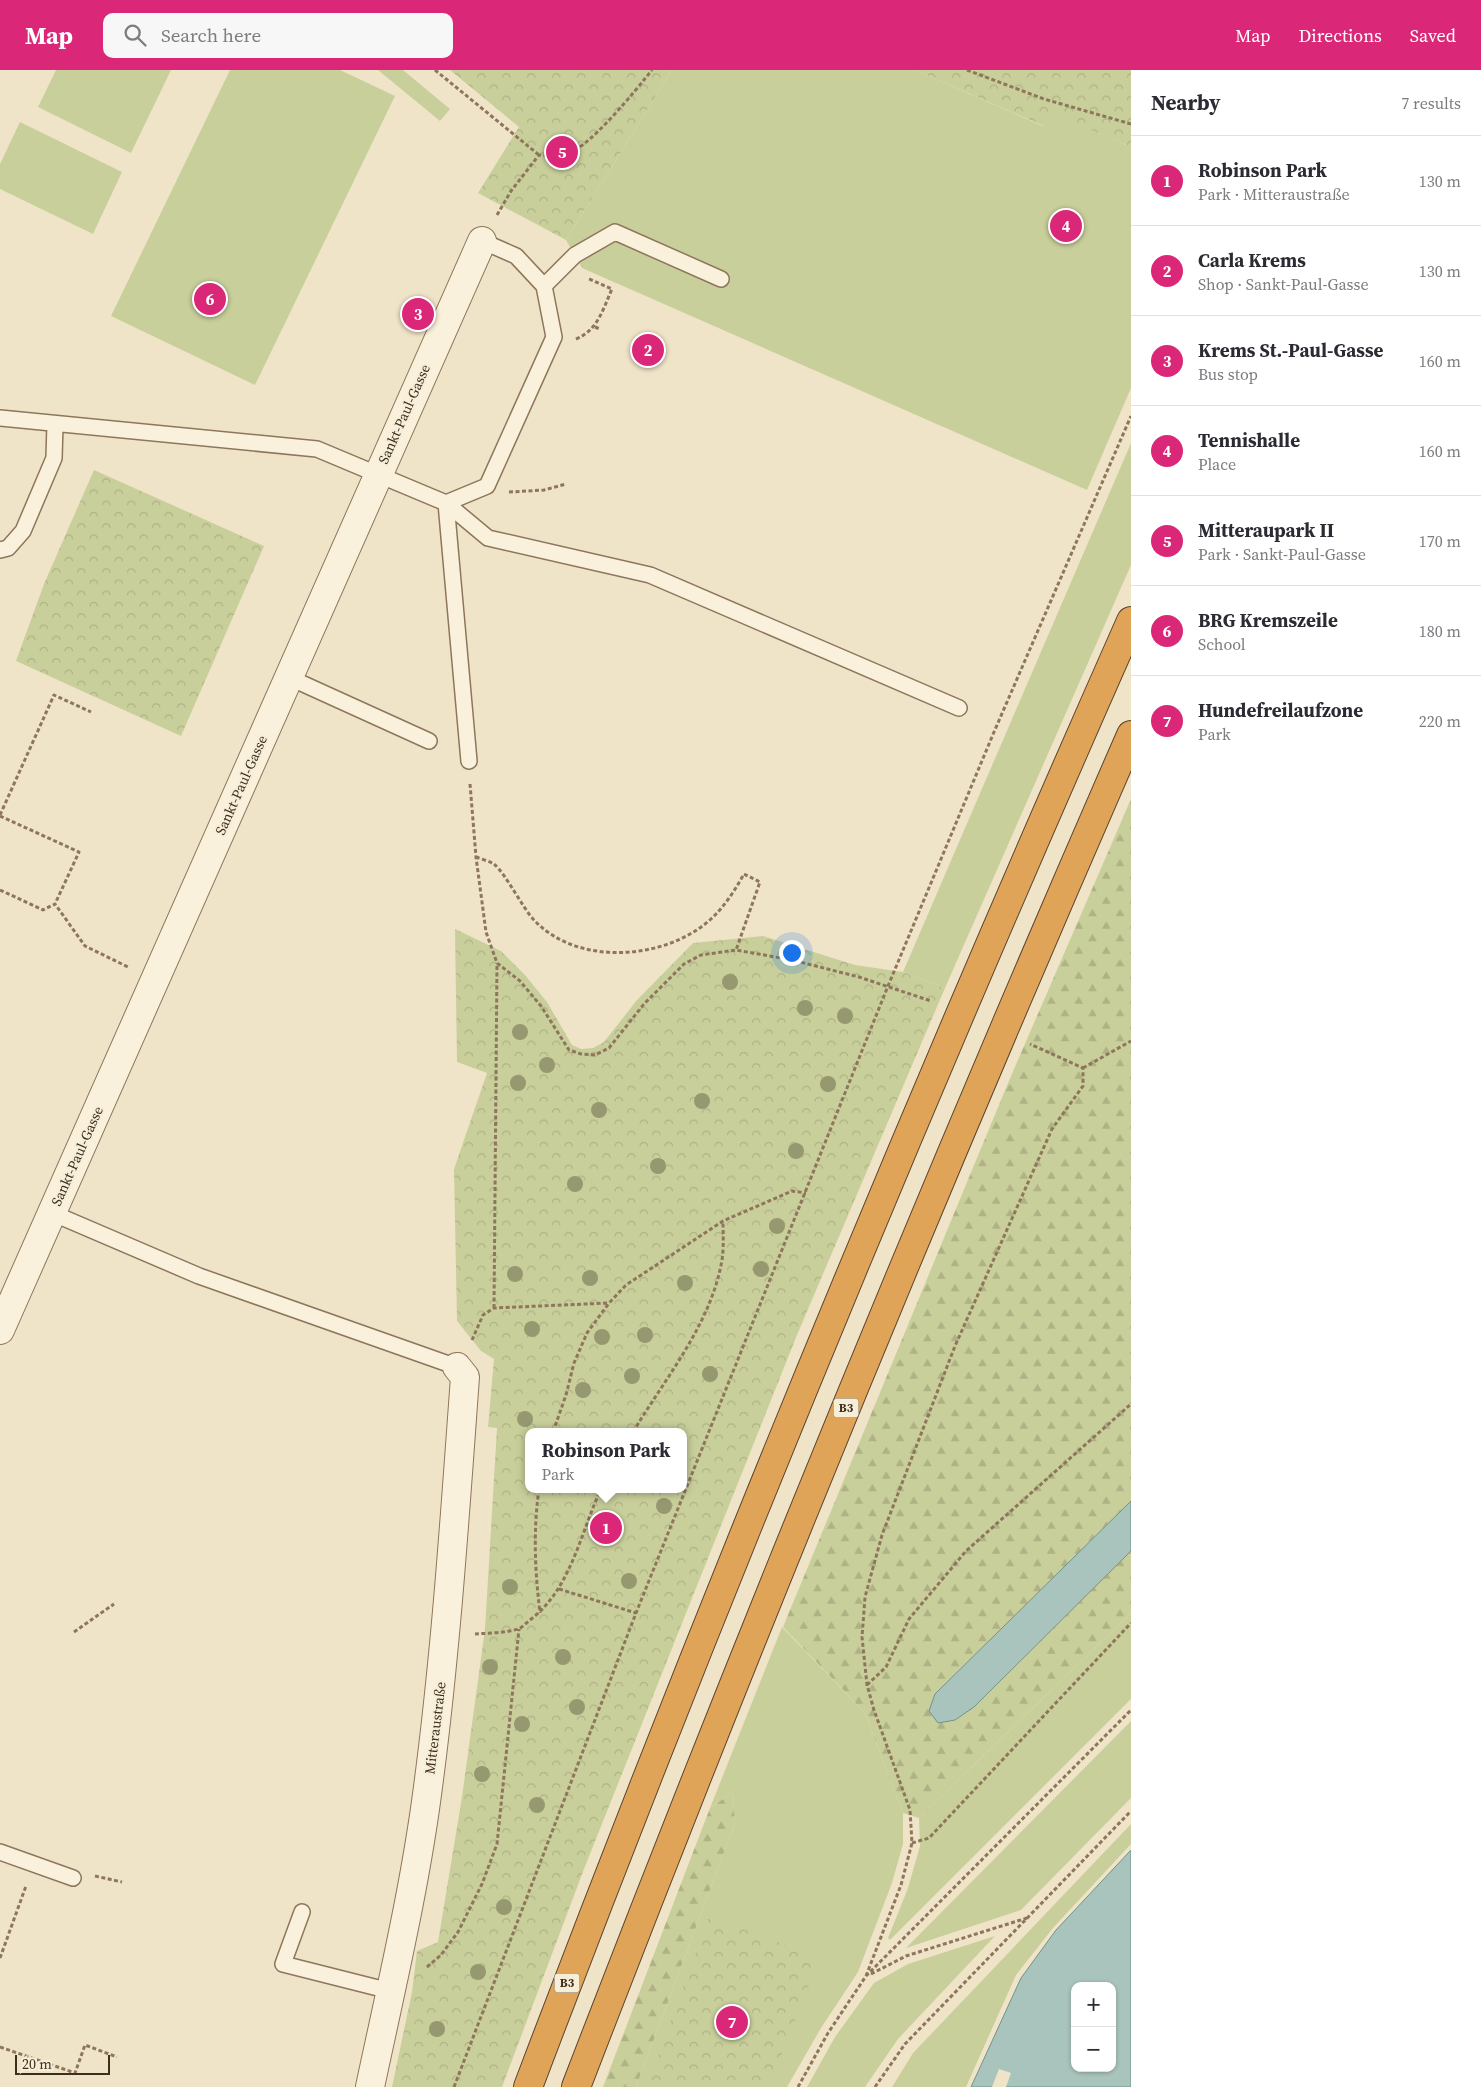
<!DOCTYPE html>
<html lang="en">
<head>
<meta charset="utf-8">
<style>
  :root { --surface:#fff; --page:#f7f7f7; --text:#2b2b33; --muted:#7c7c81; --line:#e1e1e2; --accent:#db2777 }
  body { margin:0; font-family:"Source Serif 4",serif; background:var(--page); color:var(--text) }
  .controls { position:absolute; right:15px; bottom:15px; display:grid; overflow:hidden; border-radius:10px; box-shadow:0 1px 4px #0004 }
  .controls button { width:45px; height:45px; display:grid; place-items:center; padding:0; border:0; border-bottom:1px solid var(--line); background:var(--surface); color:var(--text); font:25px sans-serif }
  .scale { position:absolute; left:15px; bottom:12px; width:95px; box-sizing:border-box; padding-left:5px; border:2px solid #3d2e20; border-top:0; font-size:14px; line-height:18px; white-space:nowrap; color:#3d2e20; -webkit-text-stroke:4px #f7eed8; paint-order:stroke }
  .you { position:absolute; left:791px; top:882px; width:18px; height:18px; margin:-12px; border:4px solid #fff; border-radius:50%; background:#1a73e8; box-shadow:0 0 0 8px #1a73e833 }
  .badge { display:grid; place-items:center; width:32px; height:32px; border-radius:50%; background:var(--accent); color:#fff; font-size:16px; font-weight:700 }
  .pin { position:absolute; translate:-50% -50%; border:2px solid #fff; box-shadow:0 1px 5px #0006 }
  .popup { position:absolute; left:525px; top:1358px; width:162px; height:65px; box-sizing:border-box; display:grid; place-content:center; border-radius:10px; background:var(--surface); filter:drop-shadow(0 1px 4px #0005); font-size:16px; white-space:nowrap; color:var(--muted) }
  .popup b { font-size:19px; color:var(--text) }
  .popup::after { content:''; position:absolute; left:50%; top:100%; margin-left:-10px; border:10px solid transparent; border-top-color:var(--surface) }
  .list { margin:0; padding:0; list-style:none }
  h2 { display:flex; justify-content:space-between; align-items:center; height:65px; margin:0; padding:0 20px; font-size:21px }
  h2 small { font-size:16px; font-weight:400; color:var(--muted) }
  .list li { display:grid; grid-template-columns:32px 1fr auto; gap:15px; align-items:center; box-sizing:border-box; height:90px; padding:0 20px; border-top:1px solid var(--line) }
  .list b { display:block; font-size:19px; white-space:nowrap }
  .list p { margin:0; font-size:16px; white-space:nowrap; color:var(--muted) }
  .list em { font-size:16px; font-style:normal; color:var(--muted) }
  .icon { flex:none; width:28px; height:28px; fill:none; stroke:currentColor; stroke-width:2; stroke-linecap:round; stroke-linejoin:round }
  .map { position:relative; flex:none; width:1131px; height:2017px; overflow:hidden }
  header { display:flex; align-items:center; gap:30px; box-sizing:border-box; height:70px; padding:0 25px; background:var(--accent); color:#fff }
  header strong { font-size:24px }
  nav { display:flex; gap:28px; margin-inline-start:auto; font-size:18px }
  .search { width:350px; height:45px; background:var(--page); display:flex; align-items:center; gap:12px; box-sizing:border-box; padding:0 18px; border-radius:10px; color:var(--muted); font-size:19px }
  main { display:flex }
  aside { flex:1; background:var(--surface) }
  .map>svg:first-child { display:block }
</style>
</head>
<body>
<header>
<strong>Map</strong>
<div class="search"><svg class="icon" aria-label="search" viewBox="0 0 24 24"><circle cx="10" cy="10" r="6"/><path d="M15 15l6 6"/></svg>Search here</div>
<nav><a>Map</a><a>Directions</a><a>Saved</a></nav>
</header>
<main>
<div class="map">
<svg width="1131" height="2017" viewBox="0 0 1131 2017">
  <defs>
    <pattern id="forest-firs" width="22" height="20" patternUnits="userSpaceOnUse" patternTransform="scale(1.25)"><rect width="22" height="20" fill="#c9cf9b"/><path d="M5 1l3.5 6h-7zM16 11l3.5 6h-7z" fill="#aeb285"/></pattern>
    <pattern id="park-crowns" width="20" height="18" patternUnits="userSpaceOnUse" patternTransform="scale(1.25)"><rect width="20" height="18" fill="#c9cf9b"/><path d="M2 6a3 3 0 1 1 6 0M12 15a3 3 0 1 1 6 0" fill="none" stroke="#aeb285"/></pattern>
  </defs>
  <rect width="100%" height="100%" fill="#f0e4c8"/>
  <!-- green -->
  <path fill="#c9cf9b" d="M 56,0 L 171,0 L 131,83 L 38,37 Z
    M 230,0 L 340,0 L 395,26 L 255,315 L 111,246 Z
    M 378,0 L 403,0 L 450,39 L 440,51 Z
    M 672,0 L 915,0 L 1043,56 L 1050,41 L 1131,77 L 1131,318 L 1087,420 L 582,198 L 566,170 Z
    M 20,52 L 122,102 L 93,164 L 0,119 L 0,94 Z
    M 1131,373 L 1131,495 L 945,918 L 903,902 Z
    M 1131,1543 L 1131,1629 L 890,1870 L 888,1868 L 908,1818 L 920,1776 L 919,1748 Z
    M 782,1557 L 865,1643 L 903,1743 L 903,1774 L 892,1813 L 858,1902 L 821,1958 L 787,2017 L 636,2017 L 735,1753 L 733,1722 L 710,1738 Z
    M 1131,1651 L 1131,1728 L 1021,1840 L 906,1878 Z
    M 1131,1754 L 1131,1774 L 1053,1858 L 1016,1905 L 966,2017 L 892,2017 L 913,1983 Z
    M 995,1866 L 898,1969 L 865,2017 L 807,2017 L 835,1967 L 874,1913 L 908,1894 Z"/>
  <!-- forest -->
  <path fill="url(#forest-firs)" d="M 1131,729 L 1131,1431 L 935,1624 L 974,1637 L 1131,1481 L 1131,1543 L 919,1748 L 903,1743 L 865,1643 L 783,1557 L 1008,1013 Z
    M 733,1722 L 735,1753 L 636,2017 L 603,2017 L 710,1738 Z"/>
  <!-- park -->
  <path fill="url(#park-crowns)" fill-rule="evenodd" d="M 450,0 L 672,0 L 566,170 L 478,123 L 519,57 Z
    M 915,0 L 1131,0 L 1131,77 L 1050,42 L 1044,56 Z
    M 94,400 L 264,476 L 181,666 L 16,591 L 44,514 Z
    M 455,859 L 501,881 L 525,905 L 547,932 L 572,975 L 581,979 L 593,978 L 604,972 L 637,930 L 693,873 L 763,866 L 855,895 L 903,902 L 945,918 L 797,1265 L 584,1799 L 502,2017 L 392,2017 L 412,1922 L 417,1881 L 438,1872 L 462,1727 L 485,1559 L 497,1358 L 488,1357 L 494,1289 L 481,1281 L 457,1251 L 454,1099 L 487,1003 L 457,992 ZM 528,1362 L 684,1362 L 684,1419 L 528,1419 Z
    M 709,1846 L 820,1888 L 769,2017 L 647,2017 Z"/>
  <!-- water -->
  <path fill="#a9c4bc" stroke="#6f938a" fill-rule="evenodd" d="M 1131,1431 L 1131,1481 L 974,1637 L 955,1650 L 938,1653 L 929,1641 L 935,1624 Z
    M 1131,1780 L 1131,2017 L 971,2017 L 1021,1908 L 1056,1860 ZM 1075,1916 L 1112,1916 L 1112,1998 L 1075,1998 Z"/>
  <!-- pier -->
  <path fill="#f0e4c8" d="M 999,1999 L 1011,2003 L 1006,2017 L 992,2017 Z"/>
  <g fill="none" stroke-linecap="round" stroke-linejoin="round">
    <!-- lane casing -->
    <g stroke="#8d765c" stroke-width="18">
      <path id="lane" d="M 544,216 L 575,185 L 615,162 L 721,209
        M 0,348 L 317,379 L 446,433 L 488,468 L 650,505 L 959,638
        M 446,433 L 487,416 L 554,267 L 544,216 L 516,186 L 482,171
        M 446,433 L 469,691
        M 0,480 L 8,478 L 23,461 L 54,388 L 55,354
        M 288,607 L 429,671
        M 52,1143 L 199,1206 L 457,1297
        M 0,1782 L 73,1808
        M 302,1842 L 283,1894 L 390,1921"/>
    </g>
    <!-- street casing -->
    <g stroke="#8d765c" stroke-width="30">
      <path id="street" d="M 0,1260 L 482,171
        M 370,2017 C 391,1918 415,1818 428,1717 C 446,1581 455,1444 465,1307 L 457,1297"/>
    </g>
    <!-- highway casing -->
    <g stroke="#5b4430" stroke-width="30">
      <path id="highway" d="M 528,2017 C 715,1523 917,1034 1131,551
        M 576,2017 C 751,1562 936,1111 1131,665"/>
    </g>
    <!-- path -->
    <path stroke="#8d765c" stroke-width="3" stroke-dasharray="4 2.5" stroke-linecap="butt" d="M 435,0 L 539,85
      M 967,0 L 1044,29 L 1131,54
      M 497,145 L 511,121 L 539,85 C 547,85 556,87 563,86 C 588,80 635,21 652,0
      M 595,257 L 600,259
      M 576,269 C 598,260 603,239 612,219 L 587,208
      M 509,422 L 544,420 L 566,414
      M 470,714 L 476,787 L 486,862 L 497,893 L 520,911 L 541,936 L 569,980 L 581,984 L 595,985 L 609,978 L 644,934 L 684,894 L 701,885 L 736,880 L 792,890 L 859,907 L 931,931
      M 0,745 L 54,625 L 91,642
      M 0,746 L 79,782 L 55,834
      M 476,787 C 481,789 489,791 494,794 C 506,804 522,837 534,850 C 578,897 666,890 711,849 C 725,836 735,820 744,804 L 760,812 L 736,880
      M 0,820 L 43,840 L 55,834 L 85,876 L 128,897
      M 1083,998 L 1131,971
      M 494,1238 L 497,893
      M 472,1270 L 483,1245 L 494,1238 L 609,1233
      M 553,1362 L 566,1325 L 574,1293 L 587,1263 L 609,1233 L 626,1215 L 723,1151 L 792,1121 L 806,1123
      M 633,1362 C 666,1307 711,1254 722,1190 C 724,1177 723,1164 723,1151
      M 539,1419 C 533,1461 535,1502 540,1543
      M 559,1519 L 636,1543
      M 74,1562 L 114,1534
      M 475,1564 C 489,1563 505,1563 518,1559 C 522,1558 526,1553 530,1550 C 571,1519 580,1464 601,1419
      M 867,1615 L 886,1597 L 909,1549 L 966,1481 L 1131,1334
      M 912,1773 L 929,1768 L 1131,1553
      M 95,1806 L 122,1812
      M 0,1888 L 26,1816
      M 427,1897 L 441,1885 L 458,1862 L 482,1814 L 497,1774 L 519,1559
      M 871,1904 L 906,1886 L 1027,1848
      M 866,1906 L 901,1815 L 912,1773 L 910,1740 L 874,1640 L 867,1615 L 862,1567 L 865,1527 L 882,1465 L 955,1276 L 1052,1059 L 1083,1016 L 1083,998 L 1030,974
      M 0,1977 L 75,2003 L 85,1975 L 117,1987
      M 454,2017 L 636,1543 L 888,916 L 994,662 L 1131,346
      M 798,2017 L 828,1963 L 866,1906 L 1131,1640
      M 875,2017 L 905,1974 L 1131,1741"/>
    <!-- lane -->
    <use href="#lane" stroke="#faf1dc" stroke-width="15"/>
    <!-- street -->
    <use href="#street" stroke="#faf1dc" stroke-width="28"/>
    <!-- highway -->
    <use href="#highway" stroke="#e0a458" stroke-width="28"/>
  </g>
  <!-- trees -->
  <g fill="#96986f">
    <circle cx="730" cy="912" r="8"/>
    <circle cx="805" cy="938" r="8"/>
    <circle cx="845" cy="946" r="8"/>
    <circle cx="520" cy="962" r="8"/>
    <circle cx="547" cy="995" r="8"/>
    <circle cx="518" cy="1013" r="8"/>
    <circle cx="828" cy="1014" r="8"/>
    <circle cx="702" cy="1031" r="8"/>
    <circle cx="599" cy="1040" r="8"/>
    <circle cx="796" cy="1081" r="8"/>
    <circle cx="658" cy="1096" r="8"/>
    <circle cx="575" cy="1114" r="8"/>
    <circle cx="777" cy="1156" r="8"/>
    <circle cx="761" cy="1199" r="8"/>
    <circle cx="515" cy="1204" r="8"/>
    <circle cx="590" cy="1208" r="8"/>
    <circle cx="685" cy="1213" r="8"/>
    <circle cx="532" cy="1259" r="8"/>
    <circle cx="645" cy="1265" r="8"/>
    <circle cx="602" cy="1267" r="8"/>
    <circle cx="710" cy="1304" r="8"/>
    <circle cx="632" cy="1306" r="8"/>
    <circle cx="583" cy="1320" r="8"/>
    <circle cx="525" cy="1349" r="8"/>
    <circle cx="664" cy="1436" r="8"/>
    <circle cx="629" cy="1511" r="8"/>
    <circle cx="510" cy="1517" r="8"/>
    <circle cx="563" cy="1587" r="8"/>
    <circle cx="490" cy="1597" r="8"/>
    <circle cx="577" cy="1637" r="8"/>
    <circle cx="522" cy="1654" r="8"/>
    <circle cx="482" cy="1704" r="8"/>
    <circle cx="537" cy="1735" r="8"/>
    <circle cx="504" cy="1837" r="8"/>
    <circle cx="478" cy="1902" r="8"/>
    <circle cx="437" cy="1959" r="8"/>
  </g>
  <g text-anchor="middle" stroke-width="4.5" stroke-linejoin="round" paint-order="stroke">
    <!-- shield labels -->
    <g fill="#f7eed8" stroke="#756857" stroke-width="1">
      <rect x="833.5" y="1328.5" width="25" height="19" rx="4"/>
      <rect x="554.5" y="1903.5" width="25" height="19" rx="4"/>
    </g>
    <g font-size="12" font-weight="bold" fill="#3d2e20">
      <text x="846" y="1342">B3</text>
      <text x="567" y="1917">B3</text>
    </g>
    <!-- street labels -->
    <g font-size="14" fill="#3d2e20" stroke="#f7eed8">
      <text transform="translate(404 344) rotate(-66)" y="5">Sankt-Paul-Gasse</text>
      <text transform="translate(241 715) rotate(-66)" y="5">Sankt-Paul-Gasse</text>
      <text transform="translate(77 1086) rotate(-66)" y="5">Sankt-Paul-Gasse</text>
      <text transform="translate(435 1658) rotate(-83)" y="5">Mitteraustraße</text>
    </g>
  </g>
</svg>
<div class="controls">
<button>+</button>
<button>−</button>
</div>
<div class="scale">20 m</div>
<div class="you"></div>
<div class="pin badge" style="left:606px;top:1458px">1</div>
<div class="popup"><b>Robinson Park</b>Park</div>
<div class="pin badge" style="left:648px;top:280px">2</div>
<div class="pin badge" style="left:418px;top:244px">3</div>
<div class="pin badge" style="left:1066px;top:156px">4</div>
<div class="pin badge" style="left:562px;top:82px">5</div>
<div class="pin badge" style="left:210px;top:229px">6</div>
<div class="pin badge" style="left:732px;top:1952px">7</div>
</div>
<aside>
<h2>Nearby<small>7 results</small></h2>
<ul class="list">
<li><span class="badge">1</span><div><b>Robinson Park</b><p>Park · Mitteraustraße</p></div><em>130 m</em></li>
<li><span class="badge">2</span><div><b>Carla Krems</b><p>Shop · Sankt-Paul-Gasse</p></div><em>130 m</em></li>
<li><span class="badge">3</span><div><b>Krems St.-Paul-Gasse</b><p>Bus stop</p></div><em>160 m</em></li>
<li><span class="badge">4</span><div><b>Tennishalle</b><p>Place</p></div><em>160 m</em></li>
<li><span class="badge">5</span><div><b>Mitteraupark II</b><p>Park · Sankt-Paul-Gasse</p></div><em>170 m</em></li>
<li><span class="badge">6</span><div><b>BRG Kremszeile</b><p>School</p></div><em>180 m</em></li>
<li><span class="badge">7</span><div><b>Hundefreilaufzone</b><p>Park</p></div><em>220 m</em></li>
</ul>
</aside>
</main>
</body>
</html>
